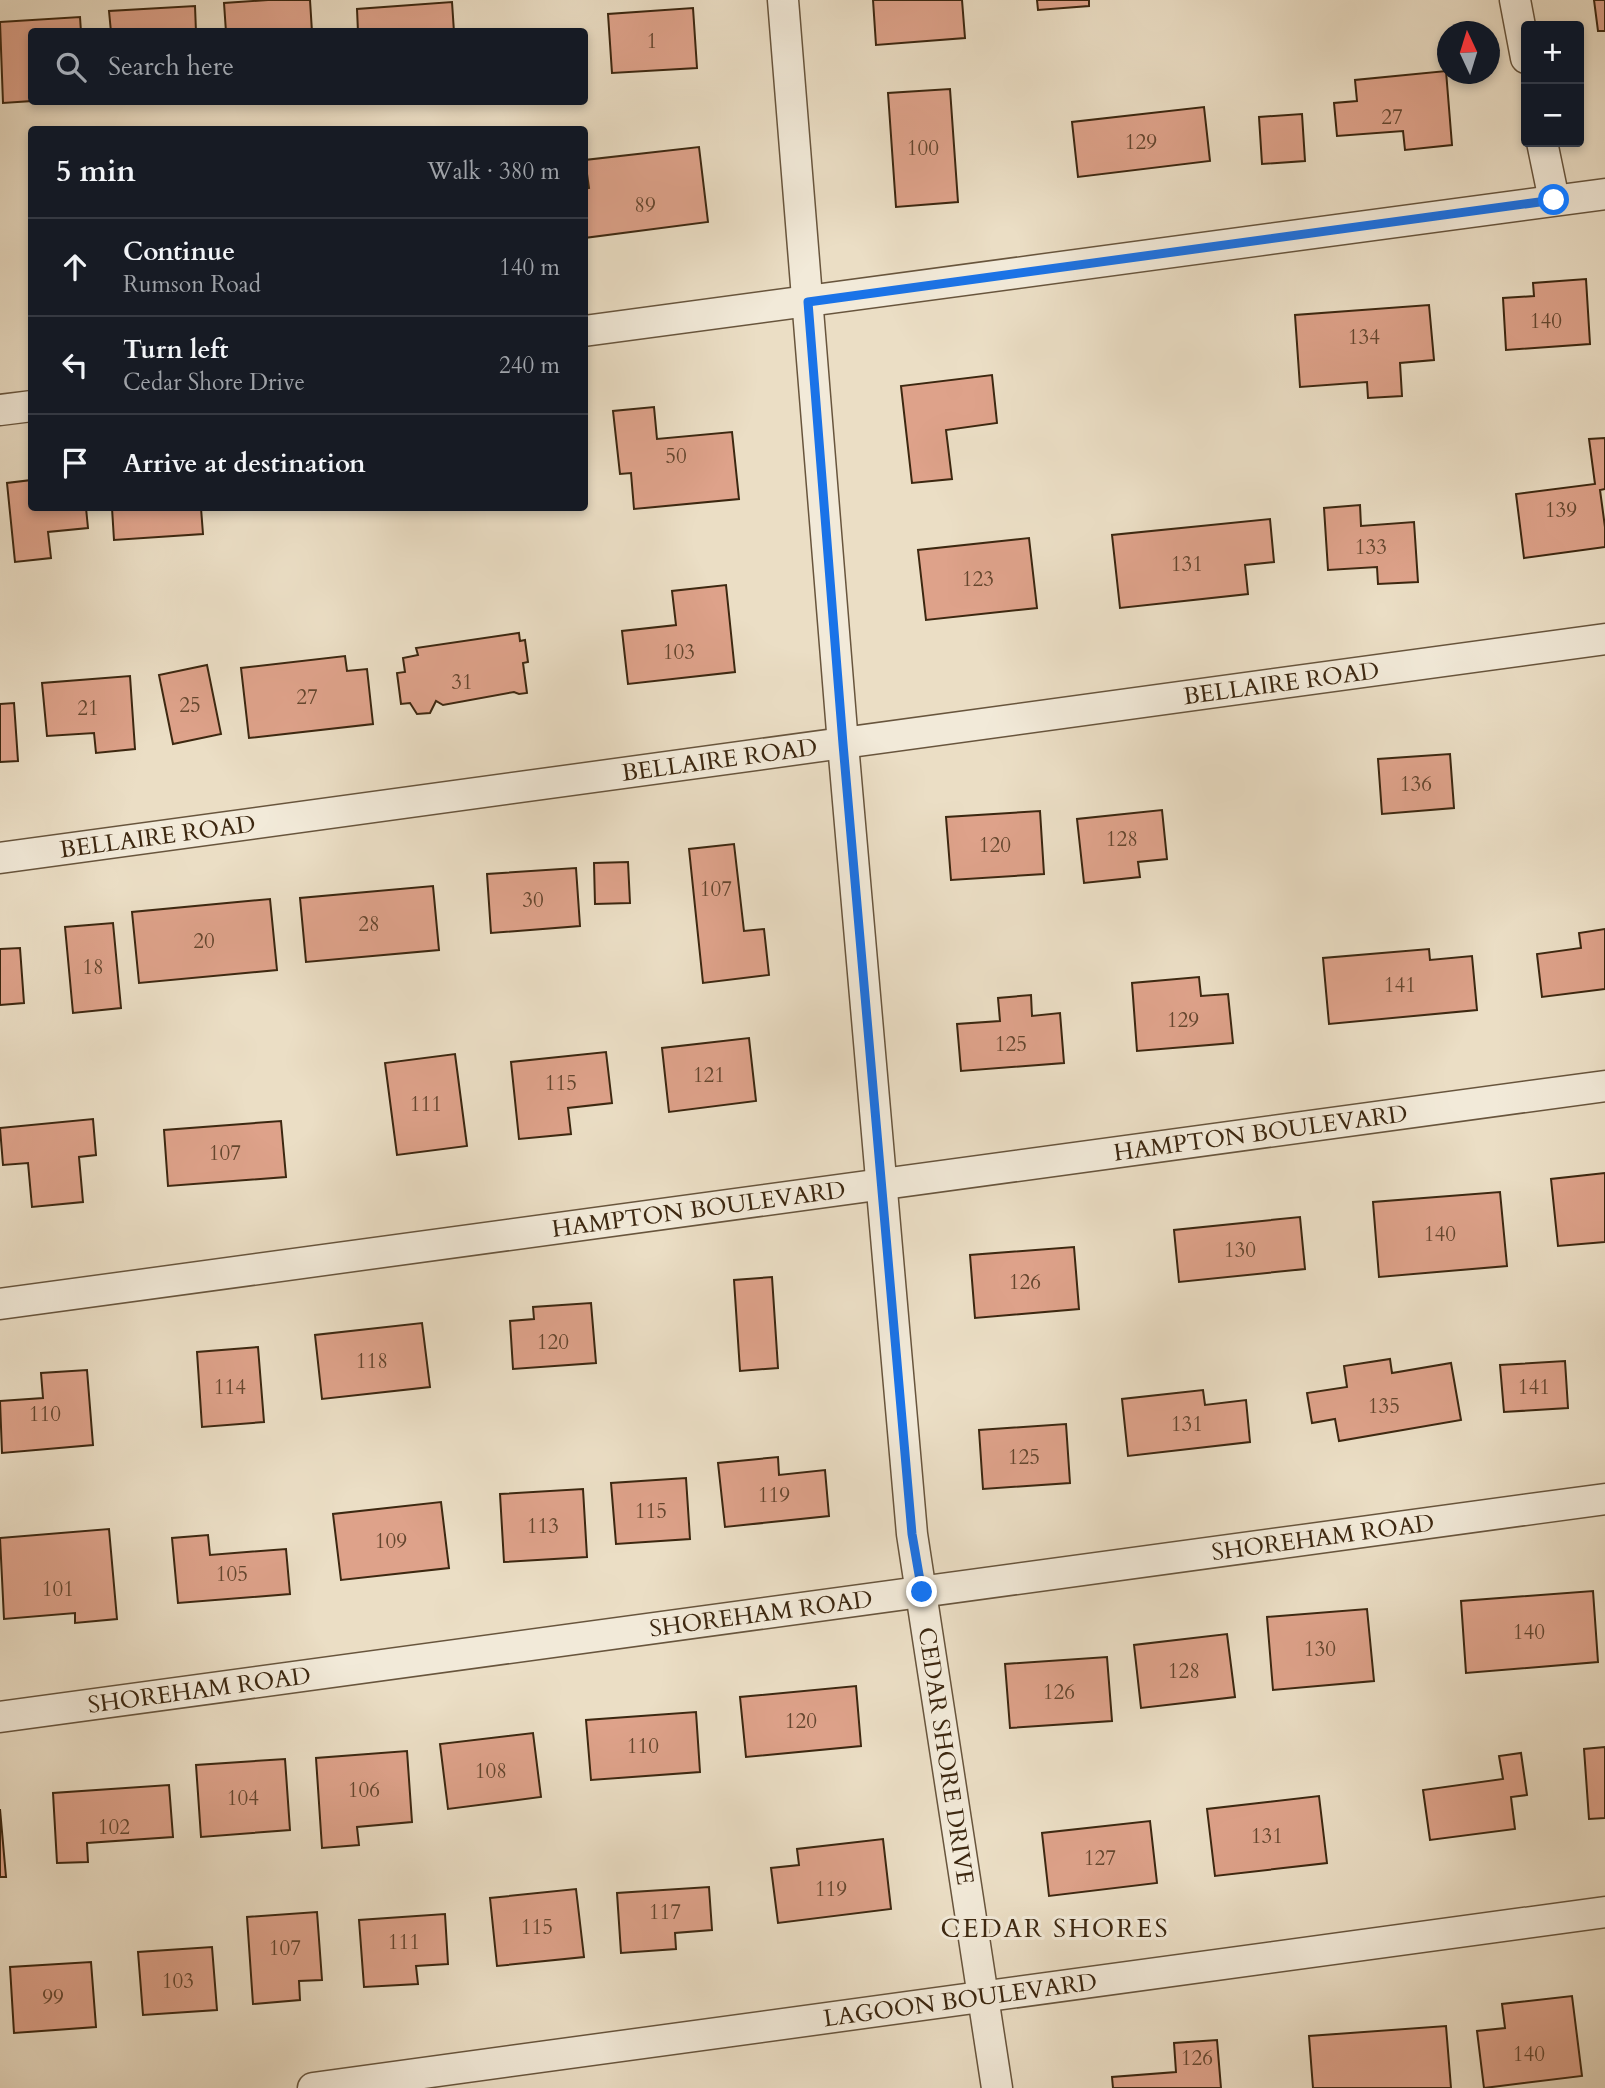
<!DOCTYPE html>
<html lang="en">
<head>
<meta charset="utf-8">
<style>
  :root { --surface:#171b24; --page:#20242c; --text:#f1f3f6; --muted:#9ea1a6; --line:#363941 }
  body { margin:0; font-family:Cardo,serif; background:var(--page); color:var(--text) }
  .controls { position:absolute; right:21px; top:21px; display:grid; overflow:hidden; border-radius:7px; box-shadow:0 4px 10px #0003 }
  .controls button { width:63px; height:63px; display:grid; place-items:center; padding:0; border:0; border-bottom:2px solid var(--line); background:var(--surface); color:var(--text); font:35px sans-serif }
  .compass { position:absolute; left:1437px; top:21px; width:63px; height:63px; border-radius:50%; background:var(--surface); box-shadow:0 4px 10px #0003; rotate:356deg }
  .stop { position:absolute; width:21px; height:21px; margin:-16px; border:5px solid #1a73e8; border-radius:50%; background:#fff }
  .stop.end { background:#1a73e8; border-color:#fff; box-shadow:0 2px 7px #0008 }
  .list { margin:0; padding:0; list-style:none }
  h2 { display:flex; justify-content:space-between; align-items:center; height:91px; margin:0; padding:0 28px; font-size:30px }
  h2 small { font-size:23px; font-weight:400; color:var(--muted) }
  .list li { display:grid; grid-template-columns:46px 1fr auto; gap:21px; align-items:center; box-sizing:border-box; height:98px; padding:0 28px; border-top:2px solid var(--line) }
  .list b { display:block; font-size:26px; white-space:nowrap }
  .list p { margin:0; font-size:23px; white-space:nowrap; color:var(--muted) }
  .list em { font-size:23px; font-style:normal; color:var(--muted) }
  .icon { flex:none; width:38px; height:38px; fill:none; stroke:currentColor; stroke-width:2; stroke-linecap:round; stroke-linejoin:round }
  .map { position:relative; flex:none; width:1605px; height:2088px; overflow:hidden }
  .search { position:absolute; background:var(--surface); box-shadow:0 4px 10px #0003; left:28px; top:28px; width:560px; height:77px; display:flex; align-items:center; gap:18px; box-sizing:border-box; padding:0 24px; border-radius:7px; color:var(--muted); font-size:26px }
  .panel { position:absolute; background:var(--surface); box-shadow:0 4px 10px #0003; left:28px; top:126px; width:560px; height:385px; border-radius:7px }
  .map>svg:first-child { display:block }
</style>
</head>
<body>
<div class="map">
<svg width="1605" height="2088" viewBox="0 0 1605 2088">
  <rect width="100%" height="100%" fill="#ebdec5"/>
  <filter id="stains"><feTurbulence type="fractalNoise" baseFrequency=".00286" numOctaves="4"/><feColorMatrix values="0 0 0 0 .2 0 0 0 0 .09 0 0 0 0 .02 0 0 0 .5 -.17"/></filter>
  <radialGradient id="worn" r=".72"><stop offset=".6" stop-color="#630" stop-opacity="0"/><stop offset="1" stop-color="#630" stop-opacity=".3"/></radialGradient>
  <!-- building -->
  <path fill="#dea28a" stroke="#3c2710" stroke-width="2" d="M 268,0 L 310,0 L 312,32 L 226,32 L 224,3 Z
    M 873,0 L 962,0 L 965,38 L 876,45 Z
    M 1037,0 L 1089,0 L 1089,6 L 1038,10 Z
    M 1594,0 L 1605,0 L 1605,31 L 1598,31 Z
    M 452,2 L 454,32 L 358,32 L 357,9 Z
    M 195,6 L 196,32 L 111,32 L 109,11 Z
    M 693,8 L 697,68 L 612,73 L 608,14 Z
    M 80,17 L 81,32 L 32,32 L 32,101 L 3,103 L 0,22 Z
    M 1446,71 L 1452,145 L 1405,150 L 1403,131 L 1337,136 L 1334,103 L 1357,101 L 1355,80 Z
    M 950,89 L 958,202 L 896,207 L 888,93 Z
    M 1204,107 L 1210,161 L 1078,177 L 1072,122 Z
    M 1302,114 L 1305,161 L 1262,164 L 1259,117 Z
    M 699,147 L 708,222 L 584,238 L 584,189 L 589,188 L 585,160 Z
    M 1586,279 L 1590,344 L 1506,350 L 1503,298 L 1534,296 L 1533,283 Z
    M 1429,305 L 1434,360 L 1400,363 L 1402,396 L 1368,398 L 1367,382 L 1300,387 L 1295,315 Z
    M 992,375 L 997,423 L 946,430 L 952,479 L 912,483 L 901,386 Z
    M 654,407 L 657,439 L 732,432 L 739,499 L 634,509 L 631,473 L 620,474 L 613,411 Z
    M 1605,438 L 1605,489 L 1600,490 L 1605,527 L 1605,547 L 1524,558 L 1516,494 L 1595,484 L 1589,439 Z
    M 32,480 L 32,508 L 86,508 L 88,528 L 48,532 L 51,558 L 15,562 L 7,483 Z
    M 1360,505 L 1361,526 L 1414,522 L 1418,582 L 1378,584 L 1377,567 L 1328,570 L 1324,508 Z
    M 112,508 L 201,508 L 203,534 L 114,540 Z
    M 1270,519 L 1274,562 L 1245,565 L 1248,594 L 1120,608 L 1112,535 Z
    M 1029,538 L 1037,608 L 926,620 L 918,550 Z
    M 726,585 L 735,672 L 628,684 L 622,631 L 676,625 L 672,591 Z
    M 519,633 L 520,641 L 525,640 L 528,662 L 523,663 L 527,693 L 519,694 L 514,692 L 443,705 L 436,701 L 430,713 L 417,714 L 410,703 L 401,704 L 397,673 L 405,672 L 403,658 L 418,655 L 416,648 Z
    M 345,656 L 347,671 L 367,669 L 373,724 L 249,738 L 241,668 Z
    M 207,665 L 221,734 L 173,744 L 159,675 Z
    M 130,676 L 135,749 L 96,753 L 94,733 L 47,736 L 42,683 Z
    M 14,703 L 18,761 L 0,762 L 0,704 Z
    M 1450,754 L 1454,808 L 1382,814 L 1378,759 Z
    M 1162,810 L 1167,859 L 1138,862 L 1140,877 L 1084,883 L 1077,819 Z
    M 1040,811 L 1044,874 L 951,880 L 946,817 Z
    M 734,844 L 744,931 L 764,929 L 769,975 L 703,983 L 689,849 Z
    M 628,862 L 630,903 L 595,904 L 594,863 Z
    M 576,868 L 580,926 L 491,933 L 487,874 Z
    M 433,886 L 439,950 L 306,962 L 300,898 Z
    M 270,899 L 277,970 L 139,983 L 132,912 Z
    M 113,923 L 121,1008 L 73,1013 L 65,927 Z
    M 1605,929 L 1605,989 L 1542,997 L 1537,954 L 1581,948 L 1579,933 Z
    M 20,948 L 24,1003 L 0,1005 L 0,949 Z
    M 1429,949 L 1430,960 L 1472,956 L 1477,1010 L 1329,1024 L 1323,958 Z
    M 1199,977 L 1201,996 L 1228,994 L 1233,1043 L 1137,1051 L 1132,983 Z
    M 1031,995 L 1032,1016 L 1060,1013 L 1064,1063 L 961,1071 L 957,1024 L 1000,1021 L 998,998 Z
    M 749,1038 L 756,1101 L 669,1112 L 662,1048 Z
    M 606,1052 L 612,1103 L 568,1108 L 571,1134 L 519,1139 L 511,1062 Z
    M 455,1054 L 467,1146 L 397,1155 L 385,1063 Z
    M 93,1119 L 96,1155 L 79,1157 L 83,1202 L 32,1207 L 28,1163 L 3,1165 L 0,1128 Z
    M 281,1121 L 286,1177 L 168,1186 L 164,1130 Z
    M 1605,1173 L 1605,1242 L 1558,1246 L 1551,1179 Z
    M 1500,1192 L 1507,1266 L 1379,1277 L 1373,1202 Z
    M 1300,1217 L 1305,1269 L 1179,1282 L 1174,1230 Z
    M 1074,1247 L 1079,1309 L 975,1318 L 970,1255 Z
    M 772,1277 L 778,1368 L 740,1371 L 734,1280 Z
    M 591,1303 L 596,1363 L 513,1369 L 510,1321 L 534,1319 L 533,1307 Z
    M 422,1323 L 430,1387 L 322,1399 L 315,1335 Z
    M 258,1347 L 264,1422 L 202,1427 L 197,1352 Z
    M 1390,1359 L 1392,1373 L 1451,1363 L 1461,1420 L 1339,1441 L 1335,1419 L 1312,1423 L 1307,1393 L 1347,1387 L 1344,1366 Z
    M 1565,1361 L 1568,1408 L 1504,1412 L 1500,1365 Z
    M 87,1370 L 93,1445 L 2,1453 L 0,1401 L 43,1398 L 41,1373 Z
    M 1203,1390 L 1205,1405 L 1246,1400 L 1250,1442 L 1128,1456 L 1122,1399 Z
    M 1066,1424 L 1070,1483 L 983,1489 L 979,1430 Z
    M 778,1457 L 779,1475 L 825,1470 L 829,1516 L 725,1527 L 718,1463 Z
    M 686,1478 L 690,1539 L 616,1544 L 611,1483 Z
    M 583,1489 L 587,1557 L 504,1562 L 500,1494 Z
    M 441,1502 L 449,1568 L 341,1580 L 333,1514 Z
    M 109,1529 L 117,1619 L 75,1623 L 75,1613 L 4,1619 L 0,1538 Z
    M 208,1535 L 210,1555 L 286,1549 L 290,1594 L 178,1603 L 172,1538 Z
    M 1593,1591 L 1598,1662 L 1466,1673 L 1461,1601 Z
    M 1367,1609 L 1374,1681 L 1273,1690 L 1267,1617 Z
    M 1227,1634 L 1235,1697 L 1141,1708 L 1134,1645 Z
    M 1107,1657 L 1112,1721 L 1010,1728 L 1005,1664 Z
    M 856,1686 L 861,1746 L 746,1757 L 740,1697 Z
    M 696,1712 L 700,1772 L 591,1780 L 586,1720 Z
    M 533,1733 L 541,1797 L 448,1809 L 440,1744 Z
    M 1605,1747 L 1605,1818 L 1589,1819 L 1584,1749 Z
    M 407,1751 L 412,1822 L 357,1827 L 359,1845 L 322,1848 L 316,1758 Z
    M 1521,1753 L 1527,1795 L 1511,1797 L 1515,1829 L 1430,1840 L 1423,1790 L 1503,1779 L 1499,1756 Z
    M 285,1759 L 290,1830 L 201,1837 L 196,1765 Z
    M 169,1785 L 173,1837 L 87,1843 L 88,1862 L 57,1863 L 53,1793 Z
    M 1319,1796 L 1327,1863 L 1215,1876 L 1207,1809 Z
    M 0,1809 L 6,1877 L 0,1877 Z
    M 1150,1821 L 1157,1883 L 1049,1896 L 1042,1833 Z
    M 883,1839 L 891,1909 L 778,1923 L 771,1868 L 799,1865 L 797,1849 Z
    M 709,1887 L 712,1930 L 675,1933 L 676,1949 L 621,1953 L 617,1893 Z
    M 576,1889 L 584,1957 L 497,1966 L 490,1898 Z
    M 317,1912 L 322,1980 L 299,1981 L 300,2000 L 253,2004 L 247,1917 Z
    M 445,1914 L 448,1964 L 416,1966 L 418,1984 L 364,1987 L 359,1920 Z
    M 212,1947 L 217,2010 L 143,2015 L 138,1952 Z
    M 91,1962 L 96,2027 L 14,2033 L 10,1967 Z
    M 1572,1996 L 1582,2076 L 1484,2088 L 1477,2031 L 1505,2028 L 1502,2004 Z
    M 1446,2026 L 1451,2088 L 1313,2088 L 1309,2036 Z
    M 1217,2040 L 1221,2088 L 1113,2088 L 1112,2077 L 1176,2072 L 1174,2043 Z"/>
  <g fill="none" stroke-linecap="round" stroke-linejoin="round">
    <!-- minor casing -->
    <g stroke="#68553d" stroke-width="33">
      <g id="minor">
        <path id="s1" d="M 783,0 L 843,744 L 912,1534 L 997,2088"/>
        <path d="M 1515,0 L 1526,58"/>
        <path d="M 1542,142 L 1554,200"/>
        <path d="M 584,331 L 1605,194"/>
        <path d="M 0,410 L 32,406"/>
        <path id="s2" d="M 0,858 L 1605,639"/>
        <path id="s3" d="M 0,1304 L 1605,1086"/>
        <path id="s4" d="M 0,1717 L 1605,1499"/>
        <path id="s5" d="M 313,2088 L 1605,1912"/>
      </g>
    </g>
    <!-- minor -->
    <use href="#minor" stroke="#f2ead9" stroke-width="30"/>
  </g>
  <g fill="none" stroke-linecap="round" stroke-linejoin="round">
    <!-- route -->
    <path stroke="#1a73e8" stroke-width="9" d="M 922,1592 L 912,1534 L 843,744 L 808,302 L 1554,200"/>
  </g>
  <g text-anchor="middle" stroke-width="6" stroke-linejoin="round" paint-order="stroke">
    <!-- number labels -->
    <g font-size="21" fill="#64462e">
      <text x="652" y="48">1</text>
      <text x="1392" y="124">27</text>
      <text x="1141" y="149">129</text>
      <text x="923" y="155">100</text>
      <text x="645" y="212">89</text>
      <text x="1546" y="328">140</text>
      <text x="1364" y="344">134</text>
      <text x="676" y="463">50</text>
      <text x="1561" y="517">139</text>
      <text x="1371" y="554">133</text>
      <text x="1187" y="571">131</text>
      <text x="978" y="586">123</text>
      <text x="679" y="659">103</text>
      <text x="462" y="689">31</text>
      <text x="307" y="704">27</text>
      <text x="190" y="712">25</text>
      <text x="88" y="715">21</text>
      <text x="1416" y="791">136</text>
      <text x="1122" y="846">128</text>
      <text x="995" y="852">120</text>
      <text x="716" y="896">107</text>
      <text x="533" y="907">30</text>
      <text x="369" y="931">28</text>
      <text x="204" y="948">20</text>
      <text x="93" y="974">18</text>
      <text x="1400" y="992">141</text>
      <text x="1183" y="1027">129</text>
      <text x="1011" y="1051">125</text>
      <text x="709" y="1082">121</text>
      <text x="561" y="1090">115</text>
      <text x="426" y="1111">111</text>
      <text x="225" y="1160">107</text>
      <text x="1440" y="1241">140</text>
      <text x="1240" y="1257">130</text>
      <text x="1025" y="1289">126</text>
      <text x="553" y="1349">120</text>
      <text x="372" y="1368">118</text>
      <text x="230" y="1394">114</text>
      <text x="1534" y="1394">141</text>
      <text x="1384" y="1413">135</text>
      <text x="45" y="1421">110</text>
      <text x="1187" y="1431">131</text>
      <text x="1024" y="1464">125</text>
      <text x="774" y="1502">119</text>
      <text x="651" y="1518">115</text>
      <text x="543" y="1533">113</text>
      <text x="391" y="1548">109</text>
      <text x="232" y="1581">105</text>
      <text x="58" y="1596">101</text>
      <text x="1529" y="1639">140</text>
      <text x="1320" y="1656">130</text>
      <text x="1184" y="1678">128</text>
      <text x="1059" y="1699">126</text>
      <text x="801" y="1728">120</text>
      <text x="643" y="1753">110</text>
      <text x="491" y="1778">108</text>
      <text x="364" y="1797">106</text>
      <text x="243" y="1805">104</text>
      <text x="114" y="1834">102</text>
      <text x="1267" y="1843">131</text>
      <text x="1100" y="1865">127</text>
      <text x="831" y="1896">119</text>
      <text x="665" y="1919">117</text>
      <text x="537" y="1934">115</text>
      <text x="404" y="1949">111</text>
      <text x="285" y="1955">107</text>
      <text x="178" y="1988">103</text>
      <text x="53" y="2004">99</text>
      <text x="1529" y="2061">140</text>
      <text x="1197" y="2065">126</text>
    </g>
    <!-- street labels -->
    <g font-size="24" fill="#3c2710" stroke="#f2ead9">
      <text dy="8" stroke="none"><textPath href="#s2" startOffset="1293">BELLAIRE ROAD</textPath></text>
      <text dy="8" stroke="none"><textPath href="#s2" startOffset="726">BELLAIRE ROAD</textPath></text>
      <text dy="8" stroke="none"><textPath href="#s2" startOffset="159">BELLAIRE ROAD</textPath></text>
      <text dy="8" stroke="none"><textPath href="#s3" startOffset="1272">HAMPTON BOULEVARD</textPath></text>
      <text dy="8" stroke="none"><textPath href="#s3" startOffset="705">HAMPTON BOULEVARD</textPath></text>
      <text dy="8" stroke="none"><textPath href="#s4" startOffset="1335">SHOREHAM ROAD</textPath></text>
      <text dy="8" stroke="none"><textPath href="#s4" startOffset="768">SHOREHAM ROAD</textPath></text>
      <text dy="8" stroke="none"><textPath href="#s4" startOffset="201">SHOREHAM ROAD</textPath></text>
      <text dy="8" stroke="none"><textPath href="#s1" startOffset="1764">CEDAR SHORE DRIVE</textPath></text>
      <text dy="8" stroke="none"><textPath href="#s5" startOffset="653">LAGOON BOULEVARD</textPath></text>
    </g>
    <!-- neighbourhood labels -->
    <g font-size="26" letter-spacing="2" fill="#3c2710" stroke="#f2ead9">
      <text x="1055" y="1937">CEDAR SHORES</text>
    </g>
  </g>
  <rect width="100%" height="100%" filter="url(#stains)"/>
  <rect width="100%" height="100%" fill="url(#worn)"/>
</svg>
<div class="controls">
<button>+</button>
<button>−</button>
</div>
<svg class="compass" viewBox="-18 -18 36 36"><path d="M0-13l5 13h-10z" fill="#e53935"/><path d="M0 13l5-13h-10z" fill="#9ea1a6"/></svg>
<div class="stop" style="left:1554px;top:200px"></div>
<div class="stop end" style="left:922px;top:1592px"></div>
<div class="search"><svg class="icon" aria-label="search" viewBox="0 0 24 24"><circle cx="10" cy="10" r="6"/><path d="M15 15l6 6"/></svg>Search here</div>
<section class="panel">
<h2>5 min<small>Walk · 380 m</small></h2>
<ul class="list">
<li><svg class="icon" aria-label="ahead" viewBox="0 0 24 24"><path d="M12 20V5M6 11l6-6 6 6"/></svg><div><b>Continue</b><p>Rumson Road</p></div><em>140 m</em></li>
<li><svg class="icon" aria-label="left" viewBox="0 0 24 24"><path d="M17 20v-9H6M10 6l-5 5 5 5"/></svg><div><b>Turn left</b><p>Cedar Shore Drive</p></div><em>240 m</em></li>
<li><svg class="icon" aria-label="arrive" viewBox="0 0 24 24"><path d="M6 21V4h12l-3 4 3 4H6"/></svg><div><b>Arrive at destination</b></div></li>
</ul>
</section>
</div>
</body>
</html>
